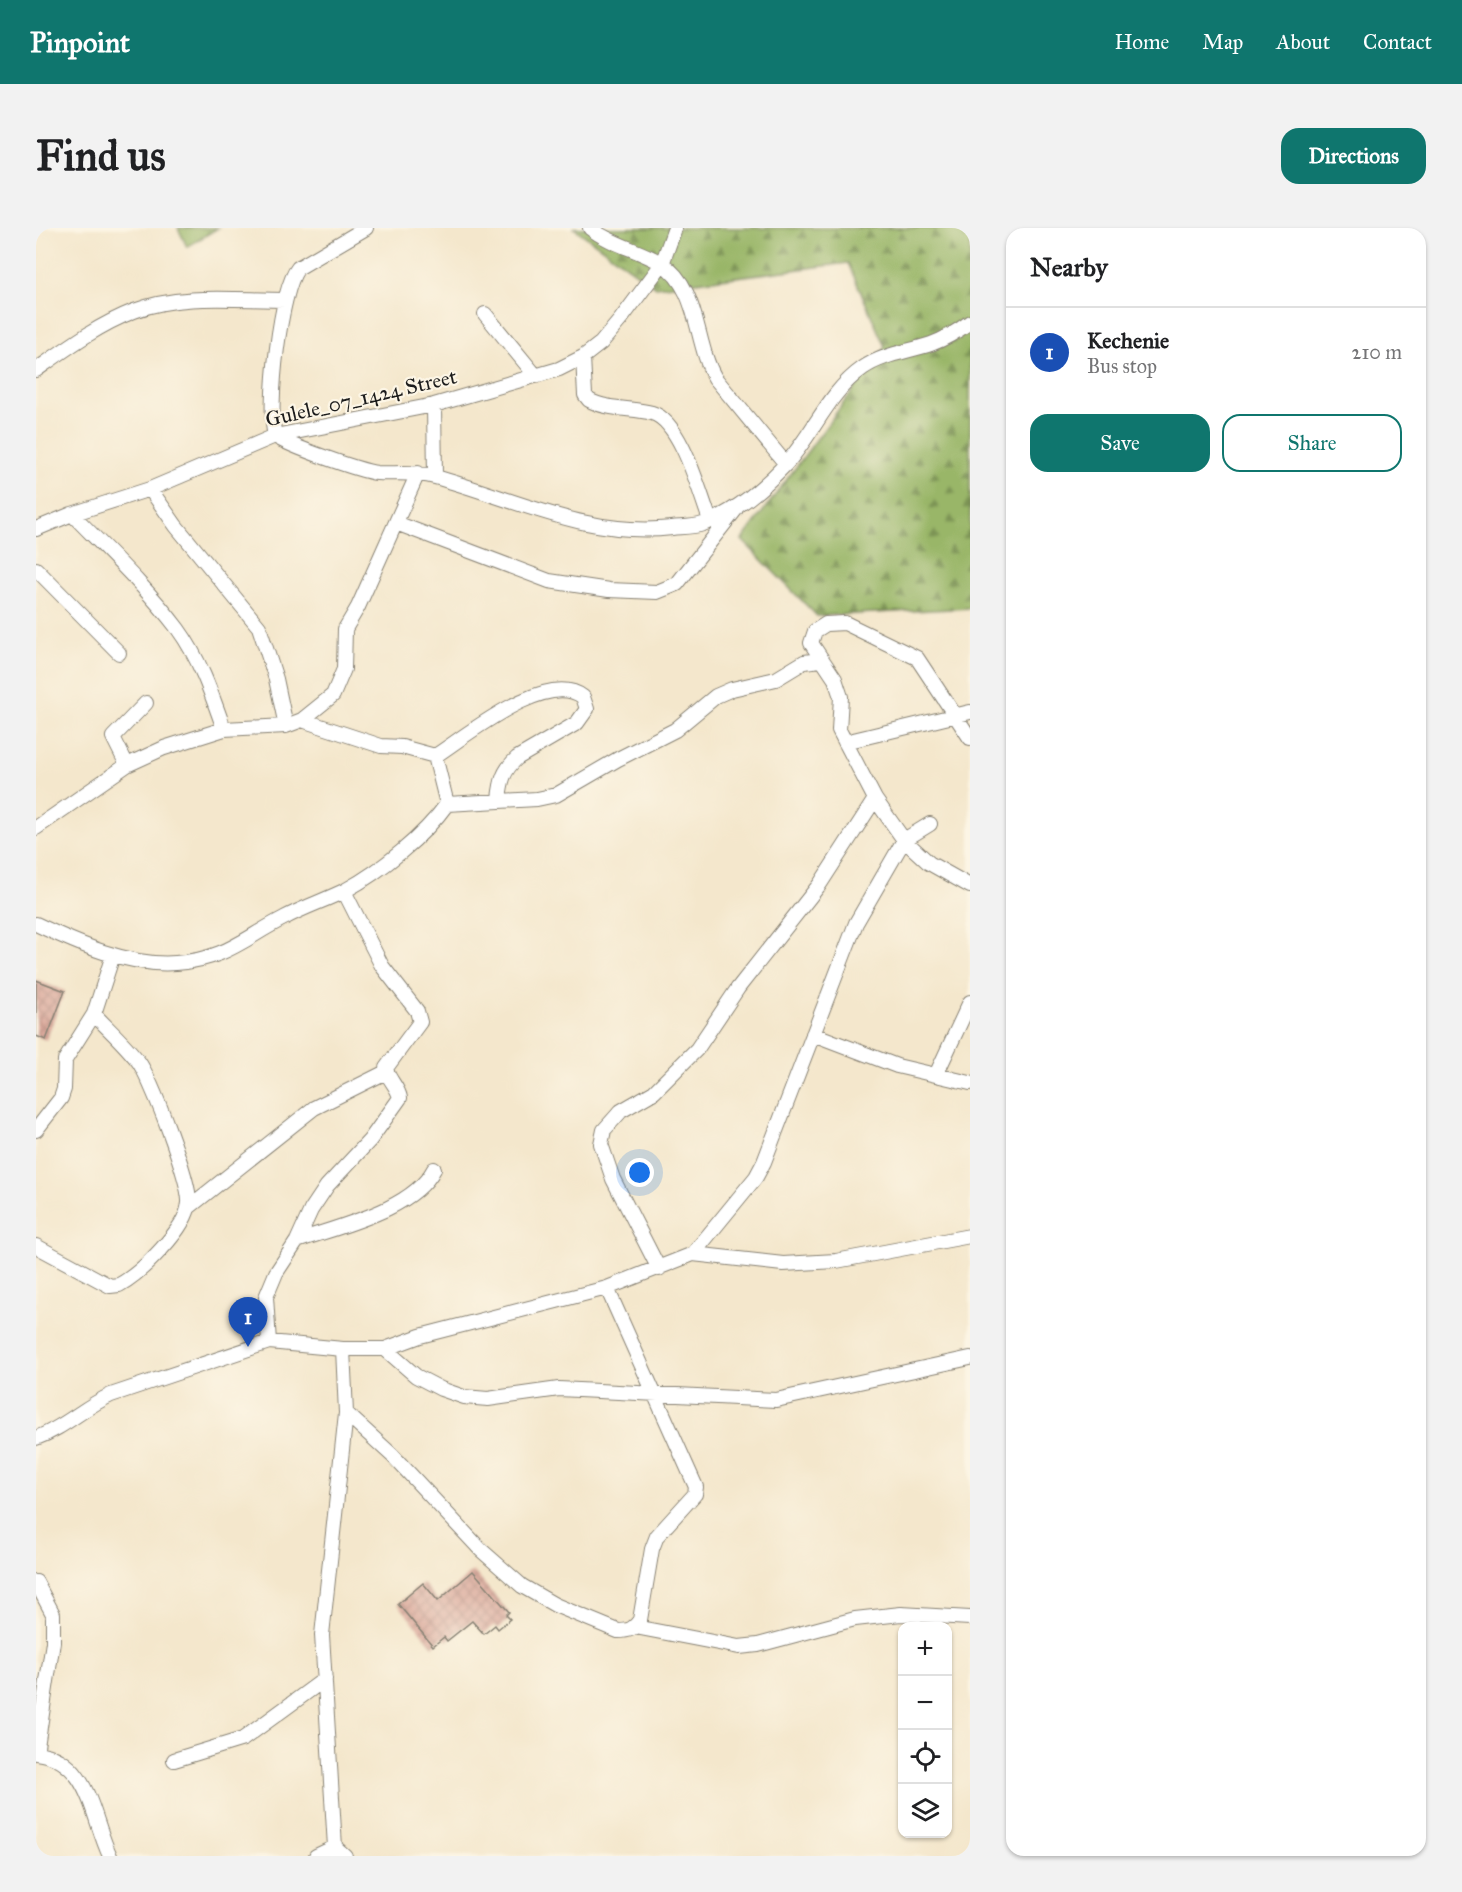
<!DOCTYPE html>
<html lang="en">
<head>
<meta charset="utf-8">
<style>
  :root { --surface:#fff; --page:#f2f2f2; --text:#202124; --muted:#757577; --line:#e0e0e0; --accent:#0f766e }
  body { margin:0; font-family:"IM FELL Great Primer",serif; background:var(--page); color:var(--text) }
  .controls { position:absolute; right:18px; bottom:18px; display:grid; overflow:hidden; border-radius:12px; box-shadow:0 2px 4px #0004 }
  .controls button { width:54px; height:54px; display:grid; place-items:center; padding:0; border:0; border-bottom:2px solid var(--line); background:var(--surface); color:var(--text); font:30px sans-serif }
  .you { position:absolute; left:604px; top:945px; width:21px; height:21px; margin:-15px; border:4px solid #fff; border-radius:50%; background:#1a73e8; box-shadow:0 0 0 9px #1a73e833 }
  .badge { display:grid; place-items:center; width:39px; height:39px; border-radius:50%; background:var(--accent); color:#fff; font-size:20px; font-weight:700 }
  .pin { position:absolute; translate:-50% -50px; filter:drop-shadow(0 2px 3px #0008) }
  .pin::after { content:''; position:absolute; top:32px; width:21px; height:18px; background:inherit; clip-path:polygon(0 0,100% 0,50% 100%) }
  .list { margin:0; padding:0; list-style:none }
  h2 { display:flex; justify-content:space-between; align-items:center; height:78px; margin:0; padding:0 24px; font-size:26px }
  h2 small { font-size:20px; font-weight:400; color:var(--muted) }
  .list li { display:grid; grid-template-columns:39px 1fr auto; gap:18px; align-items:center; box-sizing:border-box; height:90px; padding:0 24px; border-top:2px solid var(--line) }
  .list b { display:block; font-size:22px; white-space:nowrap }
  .list p { margin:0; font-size:20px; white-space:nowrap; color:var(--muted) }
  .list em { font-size:20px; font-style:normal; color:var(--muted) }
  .actions { display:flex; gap:12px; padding:18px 24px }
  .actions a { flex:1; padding:14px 0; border:2px solid var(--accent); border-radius:18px; text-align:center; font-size:21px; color:var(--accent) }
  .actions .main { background:var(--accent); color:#fff }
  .icon { flex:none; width:33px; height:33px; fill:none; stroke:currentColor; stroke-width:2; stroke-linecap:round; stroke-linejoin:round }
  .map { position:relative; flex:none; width:934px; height:1628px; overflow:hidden; border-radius:18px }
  header { display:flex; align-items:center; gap:36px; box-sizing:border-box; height:84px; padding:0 30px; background:var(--accent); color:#fff }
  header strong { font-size:28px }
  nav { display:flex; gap:33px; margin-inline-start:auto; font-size:21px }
  .intro { display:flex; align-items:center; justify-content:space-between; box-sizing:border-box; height:144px; padding:0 36px }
  h1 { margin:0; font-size:42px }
  .button { padding:15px 27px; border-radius:18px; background:var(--accent); color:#fff; font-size:21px; font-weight:700 }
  main { display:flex; gap:36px; padding:0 36px }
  aside { flex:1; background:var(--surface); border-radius:18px; box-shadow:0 2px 4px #0004 }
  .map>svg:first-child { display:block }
</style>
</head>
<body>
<header>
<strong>Pinpoint</strong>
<nav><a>Home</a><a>Map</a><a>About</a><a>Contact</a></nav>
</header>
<div class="intro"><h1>Find us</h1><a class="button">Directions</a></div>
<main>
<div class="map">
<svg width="934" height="1628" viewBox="0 0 934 1628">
  <defs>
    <pattern id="forest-firs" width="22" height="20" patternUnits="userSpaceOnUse" patternTransform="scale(1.5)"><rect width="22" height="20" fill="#99b668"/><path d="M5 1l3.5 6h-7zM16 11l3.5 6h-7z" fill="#7c9355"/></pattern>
    <pattern id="building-cross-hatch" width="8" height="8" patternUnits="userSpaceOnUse" patternTransform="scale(1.5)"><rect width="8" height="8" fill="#dbaa9c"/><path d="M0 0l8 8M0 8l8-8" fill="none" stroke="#bb9286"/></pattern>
  </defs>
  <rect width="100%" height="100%" fill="#fcf5e5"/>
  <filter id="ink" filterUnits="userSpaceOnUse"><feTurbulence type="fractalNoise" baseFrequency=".0167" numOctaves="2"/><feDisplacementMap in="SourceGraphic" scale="12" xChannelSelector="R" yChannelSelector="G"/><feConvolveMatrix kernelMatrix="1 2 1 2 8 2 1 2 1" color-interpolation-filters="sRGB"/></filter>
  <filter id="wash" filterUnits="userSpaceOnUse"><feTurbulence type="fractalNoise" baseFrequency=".008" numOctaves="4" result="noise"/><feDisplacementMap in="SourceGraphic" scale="24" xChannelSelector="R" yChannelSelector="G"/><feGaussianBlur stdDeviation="1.35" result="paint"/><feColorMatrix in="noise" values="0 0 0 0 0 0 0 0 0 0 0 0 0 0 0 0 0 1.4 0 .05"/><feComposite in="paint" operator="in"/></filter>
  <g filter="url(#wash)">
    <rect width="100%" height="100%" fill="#f4e7cc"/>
    <!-- forest -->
    <path fill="url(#forest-firs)" stroke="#5a6942" stroke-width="1.5" d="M 142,0 L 182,0 L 151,19 Z
      M 538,0 L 934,0 L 934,380 L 781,388 L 706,312 L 849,119 L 812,35 L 620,59 Z"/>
    <g id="blocks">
      <!-- building -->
      <path fill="url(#building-cross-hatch)" d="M 0,752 L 29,763 L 10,812 L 0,808 Z
        M 437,1343 L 473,1384 L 470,1387 L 474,1391 L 462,1401 L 459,1397 L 448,1406 L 436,1393 L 411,1413 L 408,1409 L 397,1418 L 362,1376 L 387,1355 L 402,1373 Z"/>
    </g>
  </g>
  <g filter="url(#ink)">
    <use href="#blocks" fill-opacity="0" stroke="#888274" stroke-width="1.5"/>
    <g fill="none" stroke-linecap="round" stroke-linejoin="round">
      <!-- minor casing -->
      <g stroke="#888274" stroke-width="16">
        <path id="minor" d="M 554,0 C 574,16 603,22 625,35 C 664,60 658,114 679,150 L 750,236
          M 449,86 L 500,148
          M 547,129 L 549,167 L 553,172 C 571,182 597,180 616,185 C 645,193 664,266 674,292
          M 0,142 C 31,120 62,97 98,83 C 144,65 200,72 249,72
          M 398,177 L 399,249
          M 239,208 C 251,217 324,243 341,245 C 360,246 379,243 399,249 C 477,270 552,310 636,300 C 646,299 658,299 667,296 C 698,285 725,262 748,238 C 777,208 791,165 827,140 C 847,126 872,124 895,116 C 909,111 922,103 934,94
          M 239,208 C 231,180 244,62 262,40 L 330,0
          M 114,261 L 140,298 L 223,399 L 240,451 L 250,498
          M 36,286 C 72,323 111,360 142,401 C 164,431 176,467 188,501
          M 360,295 L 513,353 L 573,362 L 621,364 L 641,356 L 700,281
          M 0,301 L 36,286 L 114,261 L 239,208 L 398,177 L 523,141 L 547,129 L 565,115 L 585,91 L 626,36 L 639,0
          M 0,341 L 83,425
          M 266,492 L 345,518 L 366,519 L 399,528 C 430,508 511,441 547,469 L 551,481 L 541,495 L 481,530 C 467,543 465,553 463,571
          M 934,510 L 881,430 L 809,395 L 790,396 L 779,403 L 775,415 L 799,451 L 805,469 L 803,502 L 839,571 L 868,612 L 893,635 L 934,658
          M 809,514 L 934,484
          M 91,537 L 77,509 L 110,475
          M 411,576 L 501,571 L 520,567 L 582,531 L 639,502 L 680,468 L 696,461 L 740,451 L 768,434 L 785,432
          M 0,600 L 91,537 L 128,520 L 188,501 L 250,498 L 266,492 L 297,467 L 308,441 L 309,401 L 322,379 L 382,245
          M 0,696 C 40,715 94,739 140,735 C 190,731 207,711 248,690 C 268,679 290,672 310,662 C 345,643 388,608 411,576 L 399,528
          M 777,806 L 861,838 L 934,855
          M 900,847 L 934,774
          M 0,902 L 25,870 L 28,861 L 29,832 L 58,786 L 77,727
          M 152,980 L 278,880 L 350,844
          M 261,1013 C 303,998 377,982 398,941
          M 0,1018 L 74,1058 L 83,1057 C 105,1045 151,1000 153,975 C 155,955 115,850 102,833 C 89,816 72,801 58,786
          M 657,1026 L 747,1036 L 800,1033 L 934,1008
          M 623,1041 L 577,951 L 565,916 L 568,902 L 585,883 L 618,864 L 661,821 L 702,760 L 784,656 L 839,571
          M 233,1114 L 230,1069 L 240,1045 L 261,1013 L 275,982 L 291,958 L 334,912 L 364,870 C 362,858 351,851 350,840 L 384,794 L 381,783 L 346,738 L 308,663
          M 307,1121 L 310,1185 L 286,1407 L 299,1619 L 309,1628
          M 349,1121 L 380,1148 L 405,1161 L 428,1169 L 452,1171 L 523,1161 L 740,1172 L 934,1130
          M 310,1185 L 357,1228 L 445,1322 L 486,1358 L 519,1377 L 582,1403 C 593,1403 598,1401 604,1392 L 616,1321 L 621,1308 L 659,1266 L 660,1259 L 571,1060
          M 0,1210 C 28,1200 48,1179 75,1167 L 233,1114 L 307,1121 L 349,1121 L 384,1108 L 571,1060 L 657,1026 L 720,949 L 728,934 L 820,695 L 868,612 L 894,596
          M 0,1354 L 17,1386 L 17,1414 L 0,1525
          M 599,1399 L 703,1419 L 722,1417 L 819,1391 L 865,1386 L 934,1390
          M 0,1525 C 54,1531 55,1588 74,1628
          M 138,1532 L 207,1511 L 289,1451
          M 280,1628 L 299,1619"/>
      </g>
      <!-- minor -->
      <use href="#minor" stroke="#fff" stroke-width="14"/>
    </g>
  </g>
  <g text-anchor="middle" stroke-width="4.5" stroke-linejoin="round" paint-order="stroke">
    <!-- street labels -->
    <g font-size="21" fill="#1c1c1c" stroke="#fcf5e5">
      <text transform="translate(325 170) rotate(-13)" y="7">Gulele_07_1424 Street</text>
    </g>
  </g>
</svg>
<div class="controls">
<button>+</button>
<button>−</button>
<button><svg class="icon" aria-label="locate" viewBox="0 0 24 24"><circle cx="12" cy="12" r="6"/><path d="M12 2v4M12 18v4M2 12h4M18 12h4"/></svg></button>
<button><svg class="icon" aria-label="layers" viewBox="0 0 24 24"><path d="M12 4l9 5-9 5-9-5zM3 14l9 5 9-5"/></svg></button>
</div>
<div class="you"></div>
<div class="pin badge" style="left:212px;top:1119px;background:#1a4fb4">1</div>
</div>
<aside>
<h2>Nearby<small></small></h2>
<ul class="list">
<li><span class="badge" style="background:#1a4fb4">1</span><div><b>Kechenie</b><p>Bus stop</p></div><em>210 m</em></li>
</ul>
<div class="actions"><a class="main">Save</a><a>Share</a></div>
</aside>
</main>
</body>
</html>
